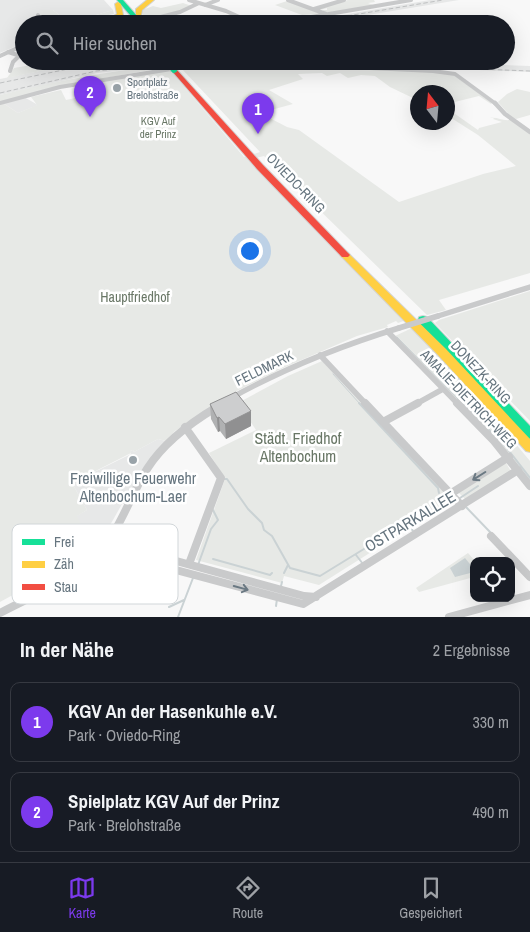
<!DOCTYPE html>
<html lang="de">
<head>
<meta charset="utf-8">
<style>
  :root { --surface:#171b24; --page:#242831; --text:#f1f3f6; --muted:#9ea1a6; --line:#363941; --accent:#7c3aed }
  body { margin:0; font-family:"Archivo Narrow",sans-serif; background:var(--page); color:var(--text) }
  .controls { position:absolute; right:15px; bottom:15px; display:grid; overflow:hidden; border-radius:10px; box-shadow:0 5px 20px #0002 }
  .controls button { width:45px; height:45px; display:grid; place-items:center; padding:0; border:0; border-bottom:1px solid var(--line); background:var(--surface); color:var(--text); font:25px sans-serif }
  .compass { position:absolute; left:410px; top:85px; width:45px; height:45px; border-radius:50%; background:var(--surface); box-shadow:0 5px 20px #0002; rotate:344deg }
  .you { position:absolute; left:249px; top:250px; width:18px; height:18px; margin:-12px; border:4px solid #fff; border-radius:50%; background:#1a73e8; box-shadow:0 0 0 8px #1a73e833 }
  .badge { display:grid; place-items:center; width:32px; height:32px; border-radius:50%; background:var(--accent); color:#fff; font-size:16px; font-weight:700 }
  .pin { position:absolute; translate:-50% -41px; filter:drop-shadow(0 1px 2px #0008) }
  .pin::after { content:''; position:absolute; top:26px; width:18px; height:15px; background:inherit; clip-path:polygon(0 0,100% 0,50% 100%) }
  .list { margin:0; padding:0; list-style:none }
  h2 { display:flex; justify-content:space-between; align-items:center; height:65px; margin:0; padding:0 20px; font-size:21px }
  h2 small { font-size:16px; font-weight:400; color:var(--muted) }
  .list li { display:grid; grid-template-columns:32px 1fr auto; gap:15px; align-items:center; box-sizing:border-box; height:80px; margin:0 10px 10px; padding:0 10px; border:1px solid var(--line); border-radius:10px }
  .list b { display:block; font-size:19px; white-space:nowrap }
  .list p { margin:0; font-size:16px; white-space:nowrap; color:var(--muted) }
  .list em { font-size:16px; font-style:normal; color:var(--muted) }
  .icon { flex:none; width:28px; height:28px; fill:none; stroke:currentColor; stroke-width:2; stroke-linecap:round; stroke-linejoin:round }
  .map { position:relative; flex:none; width:530px; height:617px; overflow:hidden }
  .search { position:absolute; background:var(--surface); box-shadow:0 5px 20px #0002; left:15px; right:15px; top:15px; height:55px; display:flex; align-items:center; gap:12px; box-sizing:border-box; padding:0 18px; border-radius:28px; color:var(--muted); font-size:19px }
  .sheet { height:245px; background:var(--surface) }
  nav { display:flex; justify-content:space-around; align-items:center; box-sizing:border-box; height:70px; border-top:1px solid var(--line); background:var(--surface); font-size:14px; color:var(--muted) }
  nav a { display:grid; justify-items:center; gap:2px }
  nav .on { color:var(--accent) }
  .map>svg:first-child { display:block }
</style>
</head>
<body>
<div class="map">
<svg width="530" height="617" viewBox="0 0 530 617">
  <rect width="100%" height="100%" fill="#f8f8f8"/>
  <!-- built -->
  <path fill="#e7e8e8" d="M 0,0 L 104,0 L 113,10 L 69,23 L 53,10 L 36,17 L 32,24 L 24,24 L 24,38 L 21,44 L 0,53 Z
    M 430,0 L 459,0 L 313,24 L 291,24 Z
    M 89,61 L 396,61 L 530,66 L 530,72 L 281,62 L 219,62 L 170,65 L 97,73 L 0,95 L 0,79 Z
    M 24,97 L 38,105 L 18,113 L 3,103 Z
    M 158,439 L 166,441 L 125,504 L 122,504 L 109,527 L 111,528 L 108,533 L 96,550 L 93,551 L 76,516 L 87,510 L 72,483 L 131,454 L 130,451 L 133,450 L 134,452 Z"/>
  <!-- green -->
  <path fill="#e7e9e6" d="M 348,0 L 374,0 L 375,2 L 368,3 L 373,5 L 326,13 L 322,10 L 327,10 L 327,8 L 320,10 L 317,8 Z
    M 287,1 L 321,14 L 302,15 L 275,5 Z
    M 183,3 L 192,6 L 166,15 L 143,19 L 142,8 L 145,9 L 153,6 L 161,8 Z
    M 41,10 L 53,10 L 69,23 L 113,10 L 114,14 L 103,16 L 108,19 L 104,21 L 98,18 L 94,19 L 99,22 L 95,24 L 88,21 L 84,22 L 85,24 L 43,24 L 44,21 L 37,21 Z
    M 57,61 L 89,61 L 7,78 L 14,68 L 37,64 L 39,68 L 57,64 Z
    M 263,64 L 436,71 L 455,76 L 492,103 L 491,104 L 479,96 L 455,102 L 448,97 L 448,92 L 418,92 L 417,100 L 390,87 L 375,76 L 361,75 L 348,78 L 340,73 L 327,76 L 322,73 L 298,74 L 303,79 L 269,90 L 293,104 L 260,113 L 287,127 L 299,130 L 399,202 L 483,174 L 516,166 L 478,135 L 448,116 L 448,109 L 478,130 L 479,128 L 502,122 L 493,119 L 494,118 L 490,118 C 498,117 502,121 510,120 L 530,134 L 530,273 L 439,300 L 446,310 L 427,315 L 264,156 L 248,160 L 406,320 L 398,323 L 396,321 L 387,325 L 388,327 L 357,336 L 283,368 L 231,394 L 175,431 L 166,441 L 158,439 L 134,452 L 133,450 L 130,451 L 131,453 L 72,483 L 87,510 L 77,516 L 93,551 L 0,602 L 0,104 L 3,103 L 18,113 L 37,105 L 31,97 L 61,90 L 66,100 L 89,95 L 83,84 L 169,69 L 244,157 L 260,152 L 181,68 L 202,65 Z
    M 166,65 L 167,67 L 65,85 L 0,102 L 0,95 C 55,81 109,71 166,65 Z
    M 517,89 L 530,92 L 530,115 L 516,119 L 511,117 L 498,102 L 507,94 Z
    M 530,291 L 530,421 L 435,323 L 439,320 Z
    M 412,328 L 484,406 L 530,461 L 530,480 L 496,439 L 395,336 Z
    M 322,361 L 445,493 L 441,508 L 319,585 L 284,576 L 282,583 L 196,560 L 225,479 L 209,453 L 256,430 L 238,403 L 288,376 Z
    M 506,463 L 512,473 L 467,501 L 458,492 Z
    M 468,553 L 475,561 L 474,577 L 419,592 L 416,588 Z"/>
  <!-- water -->
  <path fill="#cad2d4" d="M 465,558 L 474,569 L 474,572 L 455,577 L 450,568 Z"/>
  <g fill="none" stroke-linecap="round" stroke-linejoin="round">
    <!-- stream-far1 -->
    <path stroke="#cad2d4" stroke-width="1" d="M 397,337 L 463,404
      M 333,374 L 360,404"/>
    <!-- stream -->
    <path stroke="#cad2d4" stroke-width="2" d="M 359,403 L 438,488 L 439,493
      M 462,403 L 506,447 L 530,478
      M 224,479 L 227,479 L 248,509 L 262,523 L 264,530 L 272,536 L 290,568 L 320,576 L 411,520
      M 460,498 L 478,486
      M 465,506 L 490,532
      M 407,523 L 413,531
      M 356,555 L 363,564
      M 213,559 L 270,575 L 272,573
      M 198,565 L 211,529 L 218,520 L 213,510
      M 284,573 L 288,565
      M 281,586 L 282,582
      M 276,606 L 277,599
      M 169,607 L 184,600
      M 178,617 L 193,578"/>
    <!-- fast casing -->
    <g stroke="#d3d4d4" stroke-width="2">
      <path id="fast" d="M 117,0 L 123,0 L 144,24 L 138,24 Z
        M 423,316 L 427,317 L 530,426 L 530,439 L 526,437 L 419,323 L 418,320 L 419,317 Z"/>
    </g>
    <!-- slow casing -->
    <g stroke="#d3d4d4" stroke-width="2">
      <path id="slow" d="M 147,0 L 154,0 L 142,10 L 140,21 L 136,21 L 136,9 Z
        M 118,2 L 121,4 L 123,15 L 109,24 L 104,24 L 104,22 L 117,14 L 115,4 Z
        M 345,252 L 348,253 L 446,349 L 530,439 L 530,452 L 526,451 L 438,355 L 342,257 L 340,255 L 342,253 Z"/>
    </g>
    <!-- jam casing -->
    <g stroke="#d3d4d4" stroke-width="2">
      <path id="jam" d="M 174,68 L 176,69 L 263,165 L 348,253 L 350,255 L 348,257 L 342,257 L 257,169 L 172,71 L 171,70 Z"/>
    </g>
    <!-- street-far3 -->
    <path stroke="#c9cacb" stroke-width="4" d="M 189,0 L 226,11 L 255,24
      M 288,0 L 326,14
      M 205,5 L 218,0
      M 314,9 L 344,0
      M 145,21 L 180,12 L 199,3
      M 34,24 L 38,15
      M 270,24 L 411,0
      M 8,52 L 24,57
      M 0,56 L 24,45
      M 10,71 L 13,62 L 18,57
      M 0,103 L 60,87 L 196,65 L 264,63 L 433,71 L 455,74 L 496,104"/>
    <!-- street-far2 -->
    <path stroke="#c9cacb" stroke-width="4.5" d="M 495,103 L 505,114 L 530,132"/>
    <!-- street-far1 -->
    <path stroke="#c9cacb" stroke-width="5.5" d="M 438,316 L 530,287
      M 387,331 L 458,404
      M 320,355 L 366,404
      M 231,398 C 285,368 340,346 399,328
      M 416,404 L 443,389"/>
    <!-- street -->
    <path stroke="#c9cacb" stroke-width="8" d="M 365,403 L 462,506
      M 457,403 L 494,441 L 530,486
      M 383,422 L 418,403
      M 185,427 L 221,478 L 189,564
      M 450,494 L 509,457
      M 491,536 L 530,577
      M 107,542 L 304,596 L 316,597
      M 101,550 L 303,604 L 518,470
      M 0,613 C 34,595 73,580 100,551 C 121,528 130,496 147,469 C 164,442 190,423 217,407
      M 449,617 L 530,595"/>
    <!-- fast -->
    <use href="#fast" fill="#16e098" fill-rule="evenodd"/>
    <!-- slow -->
    <use href="#slow" fill="#ffcf43" fill-rule="evenodd"/>
    <!-- jam -->
    <use href="#jam" fill="#f24e42" fill-rule="evenodd"/>
    <!-- rail -->
    <path stroke="#bfc1c2" stroke-width="1" stroke-dasharray="4.5 2.5" stroke-linecap="butt" d="M 299,24 L 443,0
      M 274,61 L 530,71
      M 0,83 L 107,61
      M 0,93 L 96,71 L 194,61"/>
    <!-- fast-bridge casing -->
    <g stroke="#d3d4d4" stroke-width="8" stroke-linecap="butt">
      <path id="fast-bridge" d="M 167,61 L 174,70"/>
    </g>
    <!-- street-bridge -->
    <path stroke="#c9cacb" stroke-width="5.5" d="M 399,328 L 438,316"/>
    <!-- fast-bridge -->
    <use href="#fast-bridge" stroke="#16e098" stroke-width="6"/>
  </g>
  <!-- wall -->
  <path fill="#b0b1b2" d="M 210,404 L 251,411 L 251,426 L 226,439 L 220,431 L 218,432 L 211,419 Z"/>
  <!-- shaded-wall -->
  <path fill="#909091" d="M 251,411 L 251,426 L 226,439 L 225,424 Z
    M 219,417 L 220,431 L 218,432 L 217,418 Z"/>
  <!-- building -->
  <path fill="#cdcecf" stroke="#909091" d="M 236,392 L 251,411 L 225,424 L 219,417 L 217,418 L 210,404 Z"/>
  <!-- one-way arrows -->
  <defs><path id="oneway-shaft" d="M-6 0H5M1.5-3L5.5 0L1.5 3" fill="none" stroke-width="1.6" stroke-linecap="round" stroke-linejoin="round" transform="scale(1.25)"/></defs>
  <g stroke="#6b7983">
    <use href="#oneway-shaft" transform="translate(479 476) rotate(148)"/>
    <use href="#oneway-shaft" transform="translate(241 588) rotate(15)"/>
  </g>
  <!-- markers -->
  <g fill="#99a3a9" stroke="#fff" stroke-width="2">
    <circle cx="117" cy="88" r="5"/>
    <circle cx="133" cy="460" r="5"/>
  </g>
  <g text-anchor="middle" stroke-width="5" stroke-linejoin="round" paint-order="stroke">
    <!-- far-poi labels -->
    <g font-size="11" fill="#66757f" stroke="#fff" text-anchor="start">
      <text x="127" y="86">Sportplatz<tspan x="127" dy="13">Brelohstraße</tspan></text>
    </g>
    <!-- far-park labels -->
    <g font-size="11" fill="#697766" stroke="#fff">
      <text x="158" y="125">KGV Auf<tspan x="158" dy="13">der Prinz</tspan></text>
    </g>
    <!-- street labels -->
    <g font-size="14" fill="#66757f" stroke="#fff">
      <text transform="translate(296 183) rotate(46)" y="5">OVIEDO-RING</text>
      <text transform="translate(264 368) rotate(-26)" y="5">FELDMARK</text>
      <text transform="translate(481 372) rotate(47)" y="5">DONEZK-RING</text>
      <text transform="translate(469 399) rotate(46)" y="5">AMALIE-DIETRICH-WEG</text>
    </g>
    <!-- park labels -->
    <g font-size="14" fill="#697766" stroke="#fff">
      <text x="135" y="302">Hauptfriedhof</text>
    </g>
    <!-- near-park labels -->
    <g font-size="16" fill="#697766" stroke="#fff">
      <text x="298" y="444">Städt. Friedhof<tspan x="298" dy="18">Altenbochum</tspan></text>
    </g>
    <!-- near-poi labels -->
    <g font-size="16" fill="#66757f" stroke="#fff">
      <text x="133" y="484">Freiwillige Feuerwehr<tspan x="133" dy="18">Altenbochum-Laer</tspan></text>
    </g>
    <!-- near-street labels -->
    <g font-size="16" fill="#66757f" stroke="#fff">
      <text transform="translate(410 521) rotate(-31)" y="6">OSTPARKALLEE</text>
    </g>
  </g>
  <!-- legend -->
  <rect x="12" y="524" width="166" height="80" rx="8" fill="#fff" stroke="#d1d6d9" stroke-width="1"/>
  <rect x="22" y="539" width="23" height="6" fill="#16e098"/>
  <rect x="22" y="561" width="23" height="7" fill="#ffcf43"/>
  <rect x="22" y="584" width="23" height="6" fill="#f24e42"/>
  <g font-size="14" fill="#66757f">
    <text x="54" y="547">Frei</text>
    <text x="54" y="569">Zäh</text>
    <text x="54" y="592">Stau</text>
  </g>
</svg>
<div class="controls">
<button><svg class="icon" aria-label="locate" viewBox="0 0 24 24"><circle cx="12" cy="12" r="6"/><path d="M12 2v4M12 18v4M2 12h4M18 12h4"/></svg></button>
</div>
<svg class="compass" viewBox="-18 -18 36 36"><path d="M0-13l5 13h-10z" fill="#e53935"/><path d="M0 13l5-13h-10z" fill="#9ea1a6"/></svg>
<div class="you"></div>
<div class="pin badge" style="left:258px;top:134px">1</div>
<div class="pin badge" style="left:90px;top:117px">2</div>
<div class="search"><svg class="icon" aria-label="search" viewBox="0 0 24 24"><circle cx="10" cy="10" r="6"/><path d="M15 15l6 6"/></svg>Hier suchen</div>
</div>
<section class="sheet">
<h2>In der Nähe<small>2 Ergebnisse</small></h2>
<ul class="list">
<li><span class="badge">1</span><div><b>KGV An der Hasenkuhle e.V.</b><p>Park · Oviedo-Ring</p></div><em>330 m</em></li>
<li><span class="badge">2</span><div><b>Spielplatz KGV Auf der Prinz</b><p>Park · Brelohstraße</p></div><em>490 m</em></li>
</ul>
</section>
<nav>
<a class="on"><svg class="icon" aria-label="map" viewBox="0 0 24 24"><path d="M3 6l6-2 6 2 6-2v14l-6 2-6-2-6 2zM9 4v14M15 6v14"/></svg>Karte</a>
<a><svg class="icon" aria-label="directions" viewBox="0 0 24 24"><path d="M12 3l9 9-9 9-9-9zM9 14v-3h6M13 9l2 2-2 2"/></svg>Route</a>
<a><svg class="icon" aria-label="saved" viewBox="0 0 24 24"><path d="M7 4h10v16l-5-4-5 4z"/></svg>Gespeichert</a>
</nav>
</body>
</html>
